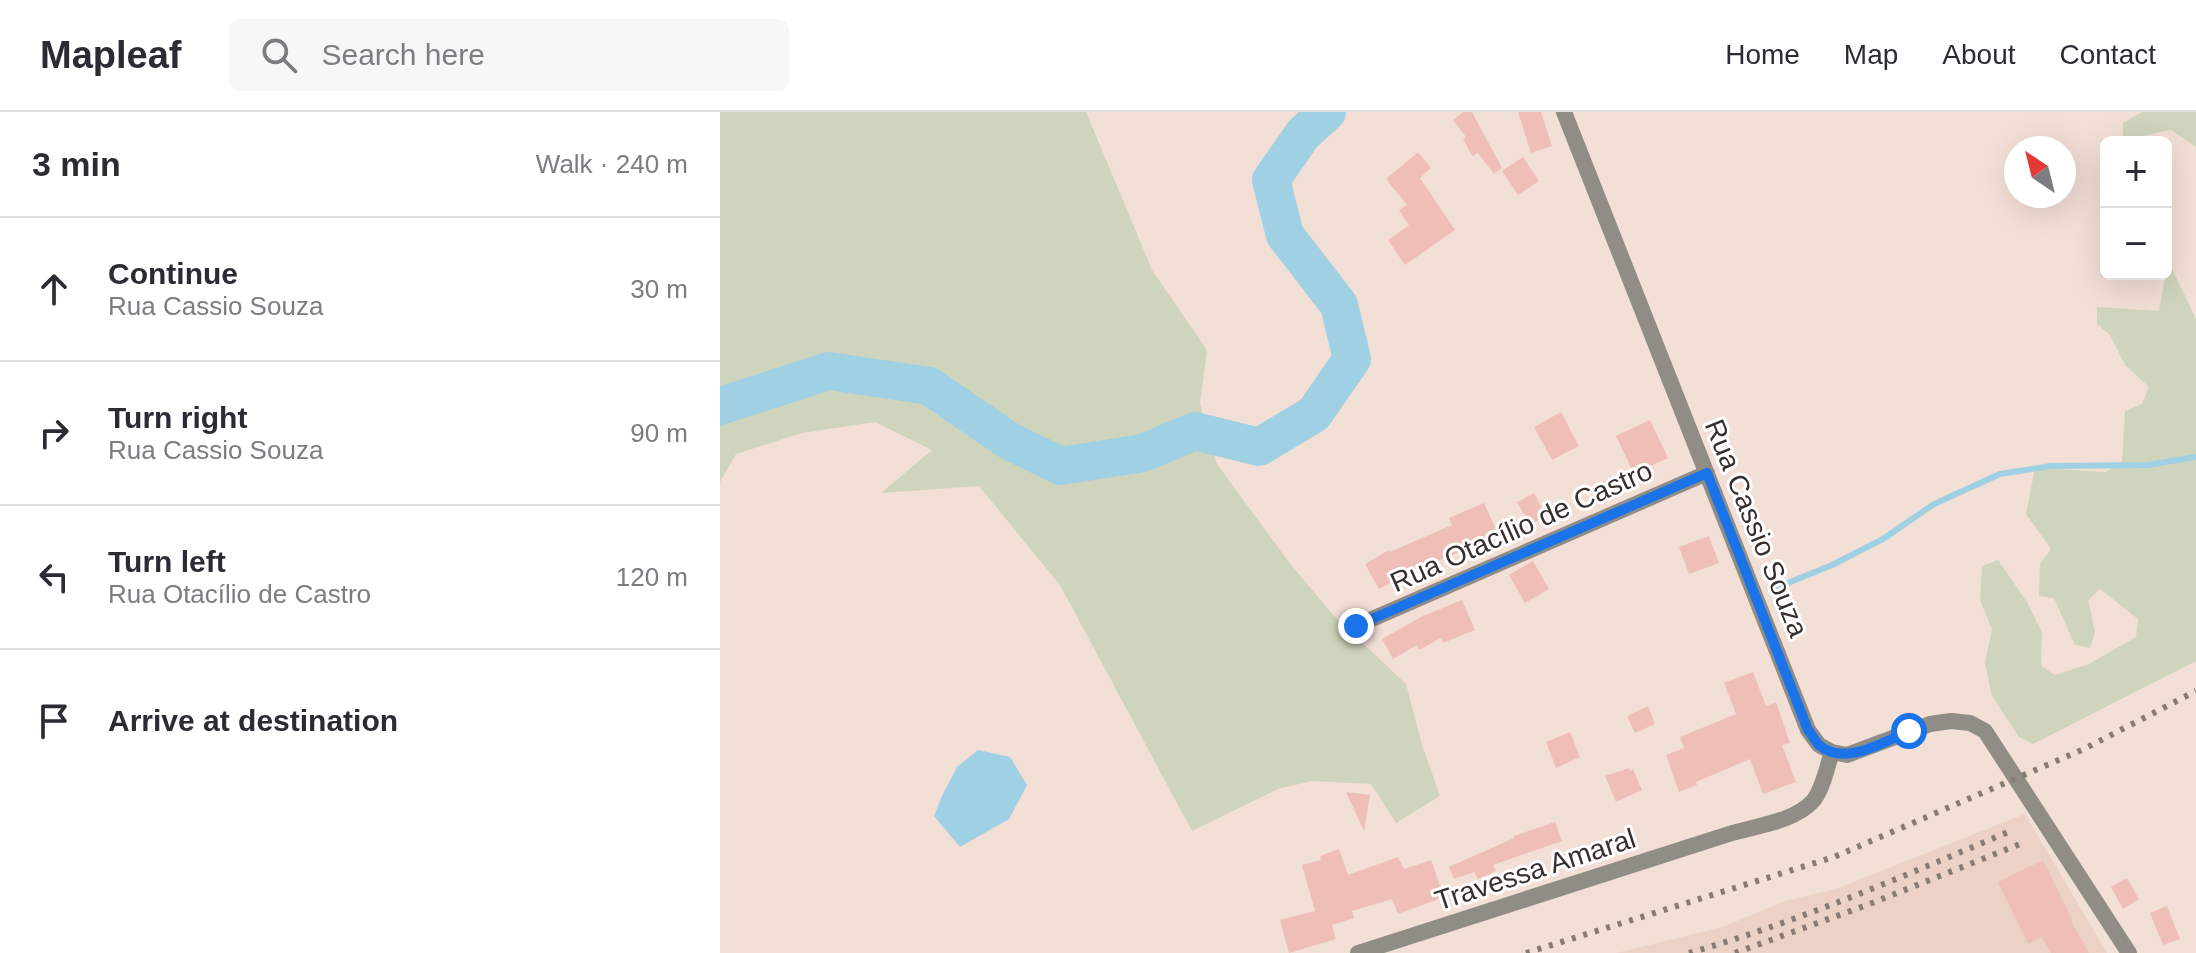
<!DOCTYPE html>
<html lang="en">
<head>
<meta charset="utf-8">
<style>
  :root { --surface:#fff; --page:#f7f7f7; --text:#2b2b33; --muted:#7c7c81; --line:#e1e1e2 }
  body { margin:0; font-family:Arial,sans-serif; background:var(--page); color:var(--text) }
  .controls { position:absolute; right:24px; top:24px; display:grid; overflow:hidden; border-radius:12px; box-shadow:0 8px 32px #0002 }
  .controls button { width:72px; height:72px; display:grid; place-items:center; padding:0; border:0; border-bottom:2px solid var(--line); background:var(--surface); color:var(--text); font:40px sans-serif }
  .compass { position:absolute; left:1284px; top:24px; width:72px; height:72px; border-radius:50%; background:var(--surface); box-shadow:0 8px 32px #0002; rotate:325deg }
  .stop { position:absolute; width:24px; height:24px; margin:-18px; border:6px solid #1a73e8; border-radius:50%; background:#fff }
  .stop.end { background:#1a73e8; border-color:#fff; box-shadow:0 2px 8px #0008 }
  .list { margin:0; padding:0; list-style:none }
  h2 { display:flex; justify-content:space-between; align-items:center; height:104px; margin:0; padding:0 32px; font-size:34px }
  h2 small { font-size:26px; font-weight:400; color:var(--muted) }
  .list li { display:grid; grid-template-columns:52px 1fr auto; gap:24px; align-items:center; box-sizing:border-box; height:144px; padding:0 32px; border-top:2px solid var(--line) }
  .list b { display:block; font-size:30px; white-space:nowrap }
  .list p { margin:0; font-size:26px; white-space:nowrap; color:var(--muted) }
  .list em { font-size:26px; font-style:normal; color:var(--muted) }
  .icon { flex:none; width:44px; height:44px; fill:none; stroke:currentColor; stroke-width:2; stroke-linecap:round; stroke-linejoin:round }
  .map { position:relative; flex:none; width:1476px; height:841px; overflow:hidden }
  header { display:flex; align-items:center; gap:48px; box-sizing:border-box; height:112px; padding:0 40px; background:var(--surface); border-bottom:2px solid var(--line) }
  header strong { font-size:38px }
  nav { display:flex; gap:44px; margin-inline-start:auto; font-size:28px }
  .search { width:560px; height:72px; background:var(--page); display:flex; align-items:center; gap:20px; box-sizing:border-box; padding:0 28px; border-radius:12px; color:var(--muted); font-size:30px }
  main { display:flex }
  aside { flex:1; background:var(--surface) }
  .map>svg:first-child { display:block }
</style>
</head>
<body>
<header>
<strong>Mapleaf</strong>
<div class="search"><svg class="icon" aria-label="search" viewBox="0 0 24 24"><circle cx="10" cy="10" r="6"/><path d="M15 15l6 6"/></svg>Search here</div>
<nav><a>Home</a><a>Map</a><a>About</a><a>Contact</a></nav>
</header>
<main>
<aside>
<h2>3 min<small>Walk · 240 m</small></h2>
<ul class="list">
<li><svg class="icon" aria-label="ahead" viewBox="0 0 24 24"><path d="M12 20V5M6 11l6-6 6 6"/></svg><div><b>Continue</b><p>Rua Cassio Souza</p></div><em>30 m</em></li>
<li><svg class="icon" aria-label="right" viewBox="0 0 24 24"><path d="M7 20v-9h11M14 6l5 5-5 5"/></svg><div><b>Turn right</b><p>Rua Cassio Souza</p></div><em>90 m</em></li>
<li><svg class="icon" aria-label="left" viewBox="0 0 24 24"><path d="M17 20v-9H6M10 6l-5 5 5 5"/></svg><div><b>Turn left</b><p>Rua Otacílio de Castro</p></div><em>120 m</em></li>
<li><svg class="icon" aria-label="arrive" viewBox="0 0 24 24"><path d="M6 21V4h12l-3 4 3 4H6"/></svg><div><b>Arrive at destination</b></div></li>
</ul>
</aside>
<div class="map">
<svg width="1476" height="841" viewBox="0 0 1476 841">
  <rect width="100%" height="100%" fill="#f2dfd6"/>
  <!-- built -->
  <path fill="#ecd1c5" d="M 1305,702 L 1387,841 L 896,841 L 1003,815 L 1065,789 L 1116,777 Z"/>
  <!-- green -->
  <path fill="#cfd5bc" d="M 0,0 L 366,0 L 432,158 L 487,238 L 480,291 L 497,352 L 571,453 L 615,505 L 686,572 L 702,633 L 720,684 L 676,711 L 651,672 L 592,669 L 558,677 L 472,719 L 340,473 L 259,374 L 161,381 L 212,338 L 155,310 L 82,321 L 16,342 L 0,370 Z
    M 1422,0 L 1476,0 L 1476,35 L 1451,18 L 1403,28 L 1403,11 Z
    M 1448,148 L 1476,207 L 1476,549 L 1313,632 L 1299,625 L 1272,584 L 1265,551 L 1272,517 L 1260,488 L 1262,454 L 1278,448 L 1307,490 L 1322,521 L 1321,554 L 1335,563 L 1369,552 L 1416,525 L 1418,507 L 1380,477 L 1368,488 L 1375,520 L 1370,536 L 1355,533 L 1334,486 L 1319,484 L 1320,452 L 1331,437 L 1306,402 L 1315,356 L 1386,360 L 1402,349 L 1405,299 L 1422,292 L 1429,275 L 1405,253 L 1390,223 L 1377,212 L 1377,195 L 1439,199 Z"/>
  <!-- water -->
  <path fill="#a0d0e3" d="M 258,638 L 290,645 L 307,673 L 289,707 L 240,735 L 214,704 L 222,684 L 237,655 Z"/>
  <g fill="none" stroke-linecap="round" stroke-linejoin="round">
    <!-- stream -->
    <path stroke="#a0d0e3" stroke-width="6" d="M 1053,477 L 1112,453 L 1163,427 L 1214,392 L 1280,362 L 1331,354 L 1428,353 L 1476,345"/>
    <!-- river -->
    <path stroke="#a0d0e3" stroke-width="38" d="M 0,294 L 109,259 L 209,274 L 291,330 L 341,354 L 423,341 L 475,319 L 539,335 L 594,302 L 632,247 L 619,193 L 565,123 L 551,68 L 583,22 L 607,0"/>
  </g>
  <!-- building -->
  <path fill="#efbfb7" d="M 743,0 L 752,0 L 782,56 L 774,62 L 758,41 L 752,44 L 743,27 L 746,25 L 733,8 Z
    M 798,0 L 821,0 L 832,34 L 811,41 Z
    M 698,40 L 711,56 L 700,66 L 735,118 L 685,153 L 668,128 L 689,113 L 679,98 L 687,93 L 666,67 Z
    M 803,45 L 819,69 L 798,83 L 782,59 Z
    M 841,300 L 859,334 L 832,348 L 814,315 Z
    M 930,308 L 948,346 L 914,362 L 896,324 Z
    M 814,381 L 826,404 L 810,413 L 797,390 Z
    M 764,391 L 778,422 L 706,455 L 705,452 L 659,477 L 645,452 L 669,438 L 670,440 L 732,413 L 729,406 Z
    M 989,424 L 999,451 L 969,462 L 959,435 Z
    M 813,449 L 829,477 L 805,491 L 789,463 Z
    M 742,488 L 755,518 L 723,531 L 721,526 L 699,538 L 697,533 L 673,547 L 662,527 L 703,504 Z
    M 1033,560 L 1046,594 L 1056,590 L 1070,631 L 1062,633 L 1076,670 L 1043,682 L 1030,647 L 976,670 L 977,673 L 959,680 L 946,643 L 964,636 L 960,625 L 1016,602 L 1004,571 Z
    M 928,594 L 935,612 L 915,621 L 907,604 Z
    M 850,620 L 860,645 L 836,656 L 826,630 Z
    M 909,656 L 910,659 L 913,657 L 922,678 L 896,690 L 885,664 Z
    M 626,680 L 650,683 L 644,719 Z
    M 835,710 L 842,729 L 773,753 L 776,759 L 758,767 L 754,760 L 734,767 L 729,755 L 794,726 L 794,724 Z
    M 619,737 L 628,763 L 678,745 L 684,757 L 711,748 L 724,785 L 678,802 L 672,787 L 632,799 L 634,806 L 612,813 L 616,827 L 569,841 L 560,808 L 595,799 L 582,753 L 601,748 L 600,744 Z
    M 1323,748 L 1353,810 L 1352,811 L 1369,841 L 1331,841 L 1322,825 L 1308,832 L 1278,770 Z
    M 1407,766 L 1419,787 L 1403,797 L 1391,775 Z
    M 1447,794 L 1460,827 L 1443,833 L 1430,801 Z"/>
  <g fill="none" stroke-linecap="round" stroke-linejoin="round">
    <!-- minor -->
    <path stroke="#908d86" stroke-width="16" d="M 844,0 L 1088,618 L 1099,633 L 1112,640 L 1127,643 L 1210,612 L 1231,609 L 1250,611 L 1265,619 L 1409,841
      M 636,514 L 987,361
      M 638,841 L 1009,722 C 1035,714 1074,710 1093,689 C 1103,677 1107,655 1112,640"/>
    <!-- rail -->
    <path stroke="#877b75" stroke-width="6" stroke-dasharray="4 8" stroke-linecap="butt" d="M 806,841 L 1114,745 L 1364,637 L 1476,579
      M 969,841 C 1081,809 1186,763 1293,718
      M 1015,841 L 1147,793 L 1300,732"/>
  </g>
  <g fill="none" stroke-linecap="round" stroke-linejoin="round">
    <!-- route -->
    <path stroke="#1a73e8" stroke-width="10" d="M 636,514 L 987,361 L 1088,618 C 1092,622 1095,629 1099,633 C 1124,655 1164,630 1189,619"/>
  </g>
  <g text-anchor="middle" stroke-width="6" stroke-linejoin="round" paint-order="stroke">
    <!-- street labels -->
    <g font-size="28" fill="#362f2b" stroke="#fff">
      <text transform="translate(801 414) rotate(-24)" y="10">Rua Otacílio de Castro</text>
      <text transform="translate(1037 416) rotate(68)" y="10">Rua Cassio Souza</text>
      <text transform="translate(815 757) rotate(-18)" y="10">Travessa Amaral</text>
    </g>
  </g>
</svg>
<div class="controls">
<button>+</button>
<button>−</button>
</div>
<svg class="compass" viewBox="-18 -18 36 36"><path d="M0-13l5 13h-10z" fill="#e53935"/><path d="M0 13l5-13h-10z" fill="#7c7c81"/></svg>
<div class="stop" style="left:1189px;top:619px"></div>
<div class="stop end" style="left:636px;top:514px"></div>
</div>
</main>
</body>
</html>
